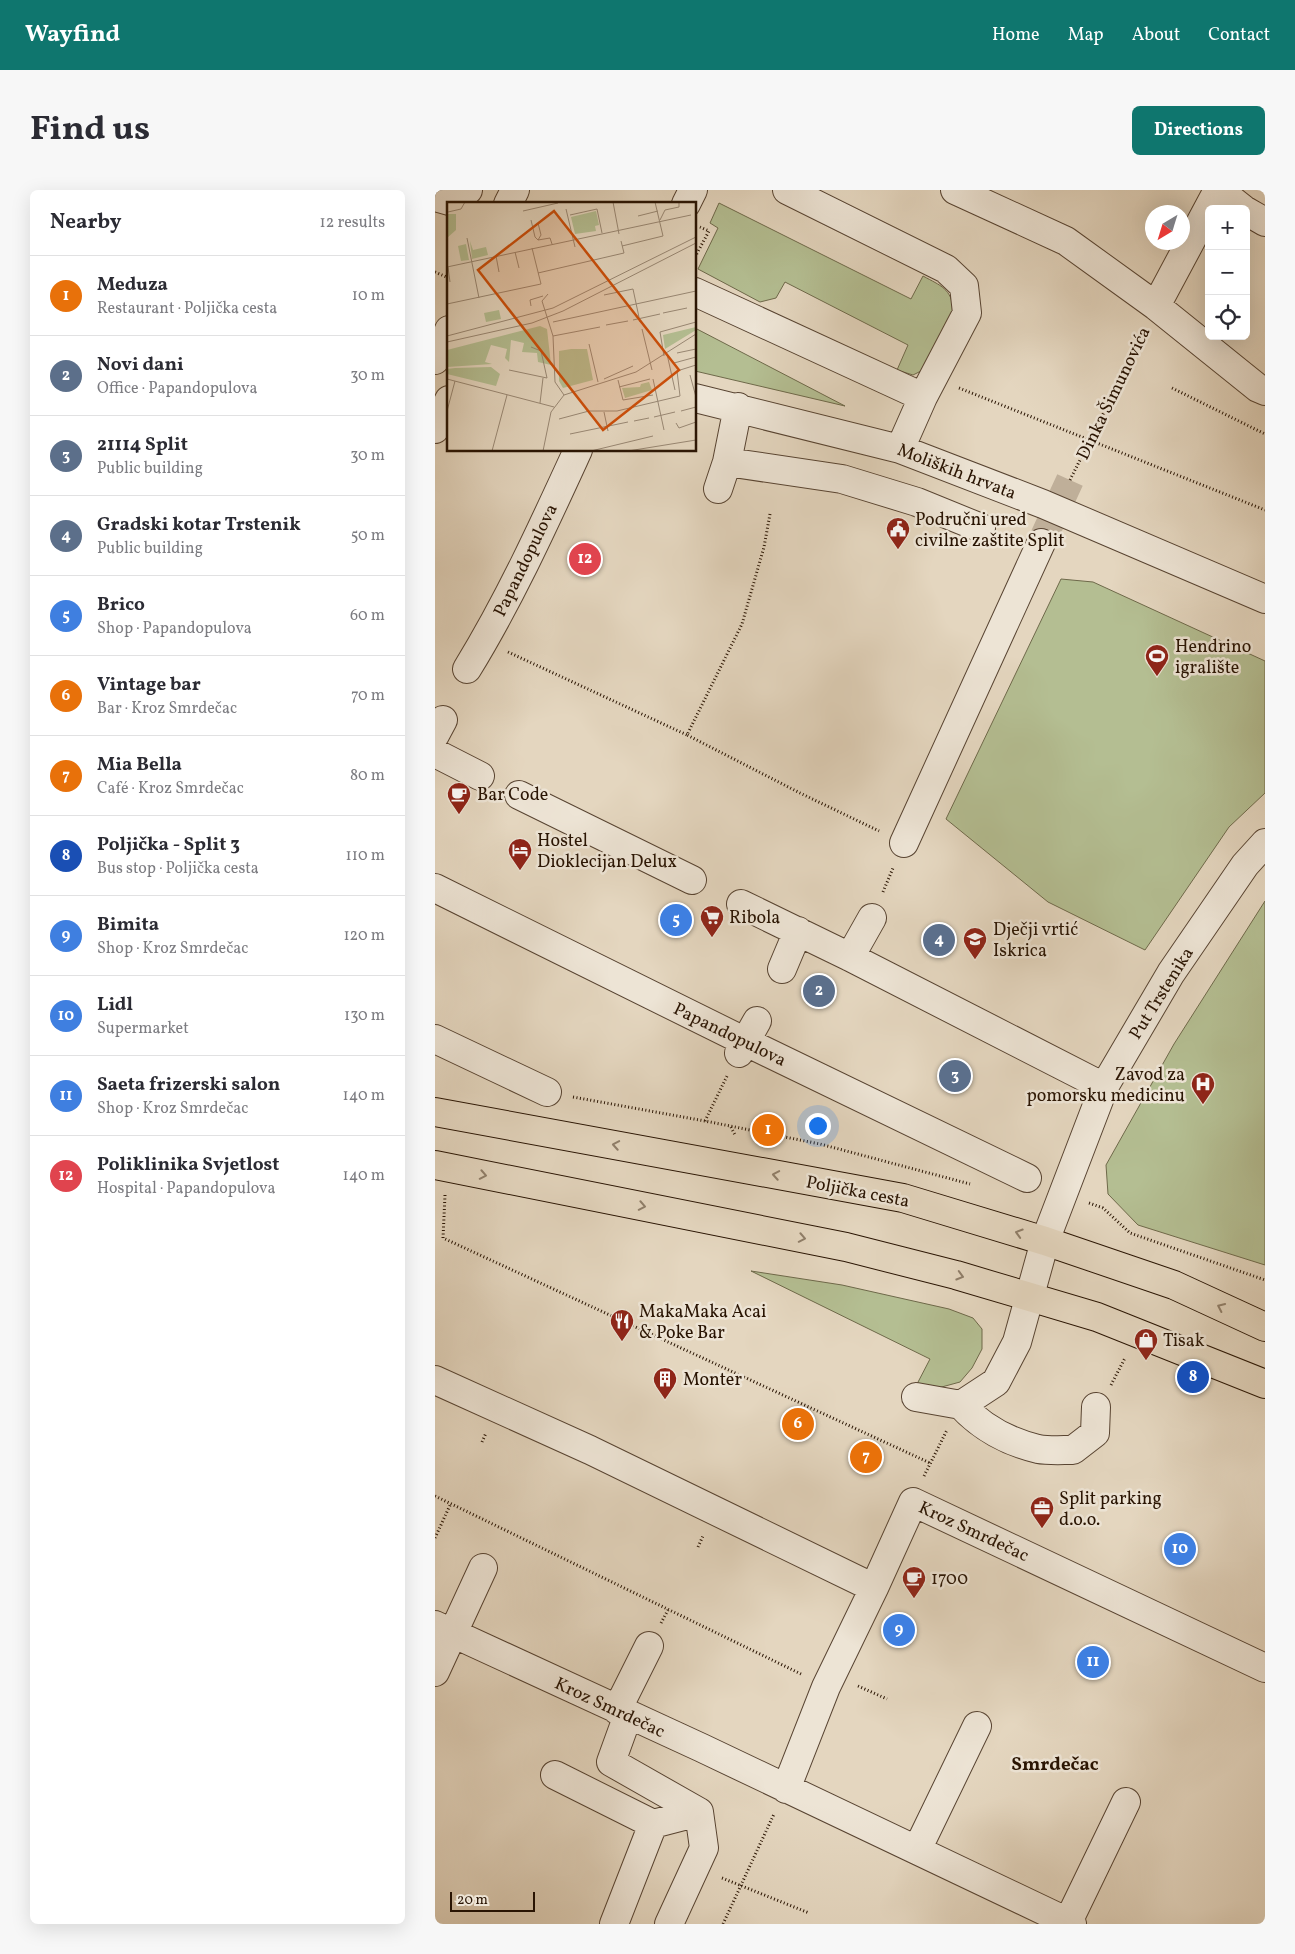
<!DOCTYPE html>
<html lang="en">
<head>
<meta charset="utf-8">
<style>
  :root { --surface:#fff; --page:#f7f7f7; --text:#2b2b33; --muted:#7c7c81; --line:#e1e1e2; --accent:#0f766e }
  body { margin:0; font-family:Vollkorn,serif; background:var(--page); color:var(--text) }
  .controls { position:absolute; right:15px; top:15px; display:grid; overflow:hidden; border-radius:8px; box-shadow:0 5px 20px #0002 }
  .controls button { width:45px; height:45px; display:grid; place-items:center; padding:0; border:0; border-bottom:1px solid var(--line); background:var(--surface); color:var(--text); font:25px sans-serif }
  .compass { position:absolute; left:710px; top:15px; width:45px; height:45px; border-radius:50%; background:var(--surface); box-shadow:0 5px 20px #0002; rotate:218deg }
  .scale { position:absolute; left:15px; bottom:12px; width:85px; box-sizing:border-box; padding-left:5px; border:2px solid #291403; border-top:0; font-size:14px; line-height:18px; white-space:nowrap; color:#291403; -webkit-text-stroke:4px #ede4d5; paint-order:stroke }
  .you { position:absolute; left:382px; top:935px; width:18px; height:18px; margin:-12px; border:4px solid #fff; border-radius:50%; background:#1a73e8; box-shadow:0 0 0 8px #1a73e833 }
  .badge { display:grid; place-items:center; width:32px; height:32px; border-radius:50%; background:var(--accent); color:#fff; font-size:16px; font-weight:700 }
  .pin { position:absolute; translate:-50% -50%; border:2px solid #fff; box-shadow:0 1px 5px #0006 }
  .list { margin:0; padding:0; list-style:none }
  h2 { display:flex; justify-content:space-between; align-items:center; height:65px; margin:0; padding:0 20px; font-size:21px }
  h2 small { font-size:16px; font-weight:400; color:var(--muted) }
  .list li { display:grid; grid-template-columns:32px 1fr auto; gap:15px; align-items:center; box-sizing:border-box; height:80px; padding:0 20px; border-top:1px solid var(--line) }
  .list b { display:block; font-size:19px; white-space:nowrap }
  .list p { margin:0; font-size:16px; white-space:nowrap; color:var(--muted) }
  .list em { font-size:16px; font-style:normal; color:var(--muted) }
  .icon { flex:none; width:28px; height:28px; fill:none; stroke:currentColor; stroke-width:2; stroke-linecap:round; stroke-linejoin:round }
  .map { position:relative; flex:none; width:830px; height:1734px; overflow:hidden; border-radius:8px }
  header { display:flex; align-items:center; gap:30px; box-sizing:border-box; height:70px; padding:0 25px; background:var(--accent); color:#fff }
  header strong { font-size:24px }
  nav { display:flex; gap:28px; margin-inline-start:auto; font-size:18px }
  .intro { display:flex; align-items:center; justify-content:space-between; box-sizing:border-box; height:120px; padding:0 30px }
  h1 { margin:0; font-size:35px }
  .button { padding:12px 22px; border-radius:8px; background:var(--accent); color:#fff; font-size:18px; font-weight:700 }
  main { display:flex; gap:30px; padding:0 30px }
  aside { flex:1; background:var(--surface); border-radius:8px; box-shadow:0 5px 20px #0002 }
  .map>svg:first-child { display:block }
</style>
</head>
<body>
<header>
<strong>Wayfind</strong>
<nav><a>Home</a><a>Map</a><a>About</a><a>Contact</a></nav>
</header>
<div class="intro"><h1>Find us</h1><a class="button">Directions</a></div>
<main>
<aside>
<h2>Nearby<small>12 results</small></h2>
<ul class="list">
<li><span class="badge" style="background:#e8710a">1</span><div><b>Meduza</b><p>Restaurant · Poljička cesta</p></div><em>10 m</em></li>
<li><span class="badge" style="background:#5c6f8a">2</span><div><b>Novi dani</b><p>Office · Papandopulova</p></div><em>30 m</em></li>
<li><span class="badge" style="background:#5c6f8a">3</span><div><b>21114 Split</b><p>Public building</p></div><em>30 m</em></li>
<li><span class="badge" style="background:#5c6f8a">4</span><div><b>Gradski kotar Trstenik</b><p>Public building</p></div><em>50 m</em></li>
<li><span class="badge" style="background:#3f7fe0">5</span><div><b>Brico</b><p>Shop · Papandopulova</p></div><em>60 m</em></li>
<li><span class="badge" style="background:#e8710a">6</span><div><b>Vintage bar</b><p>Bar · Kroz Smrdečac</p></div><em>70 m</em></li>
<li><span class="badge" style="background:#e8710a">7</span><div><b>Mia Bella</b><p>Café · Kroz Smrdečac</p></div><em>80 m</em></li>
<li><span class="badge" style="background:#1a4fb4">8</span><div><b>Poljička - Split 3</b><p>Bus stop · Poljička cesta</p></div><em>110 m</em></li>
<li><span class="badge" style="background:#3f7fe0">9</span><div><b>Bimita</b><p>Shop · Kroz Smrdečac</p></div><em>120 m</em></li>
<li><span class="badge" style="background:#3f7fe0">10</span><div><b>Lidl</b><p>Supermarket</p></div><em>130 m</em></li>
<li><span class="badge" style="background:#3f7fe0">11</span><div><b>Saeta frizerski salon</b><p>Shop · Kroz Smrdečac</p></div><em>140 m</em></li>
<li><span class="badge" style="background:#e0444e">12</span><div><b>Poliklinika Svjetlost</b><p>Hospital · Papandopulova</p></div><em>140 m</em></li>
</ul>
</aside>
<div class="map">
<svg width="830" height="1734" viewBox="0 0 830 1734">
  <rect width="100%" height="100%" fill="#e4d6bf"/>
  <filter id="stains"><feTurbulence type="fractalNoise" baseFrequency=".004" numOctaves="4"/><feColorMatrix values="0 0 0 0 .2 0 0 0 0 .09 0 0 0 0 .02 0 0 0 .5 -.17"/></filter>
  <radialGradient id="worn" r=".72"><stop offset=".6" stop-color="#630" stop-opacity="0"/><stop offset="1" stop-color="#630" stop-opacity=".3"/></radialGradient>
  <!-- green -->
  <path fill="#b4be92" stroke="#6e694a" d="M 284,13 L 476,109 L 488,86 C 506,96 516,98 519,121 L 488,180 L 478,185 L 462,180 L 473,155 L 350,92 L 341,108 L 325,112 L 263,79 L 283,38 L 275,33 Z
    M 260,138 L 410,216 L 260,181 Z
    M 626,389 L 658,392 L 830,471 L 830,603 L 794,637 L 710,760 L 613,712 L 511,629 Z
    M 830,711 L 830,1075 L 703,1035 L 673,1004 L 671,975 L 739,854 Z
    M 316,1081 L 407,1095 L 514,1119 L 538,1128 L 547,1139 L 547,1159 L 537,1178 L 525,1192 L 503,1198 L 481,1196 L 495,1169 Z"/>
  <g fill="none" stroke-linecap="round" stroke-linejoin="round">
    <!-- minor-tunnel -->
    <path stroke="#bfaf99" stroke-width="28" stroke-dasharray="28 14" stroke-linecap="butt" d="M 606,353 L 635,290"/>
    <!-- minor casing -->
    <g stroke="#584432" stroke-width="30">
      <path id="minor" d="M 352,0 L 511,79 L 529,96 L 532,123 L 488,207 L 465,259
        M 520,0 L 631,51 L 721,116 L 823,198 L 830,201
        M 784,0 L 808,19
        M 0,7 L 18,12 L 33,0
        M 73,14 L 80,0
        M 251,14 L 258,0
        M 811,21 L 830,32
        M 260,102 L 488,207
        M 721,116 L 783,0
        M 0,170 L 14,140
        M 260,208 L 465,259 L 608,314 L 830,409
        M 0,239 L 14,210
        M 292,272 L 407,289 L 482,312 L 546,338
        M 283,299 L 292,272 L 303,217
        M 32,479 C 75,409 109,334 143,260
        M 0,545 L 8,530
        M 0,563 L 45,586
        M 84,605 L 257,690
        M 469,653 L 606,353
        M 0,698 L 311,852 L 592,988
        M 306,714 L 415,767 L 669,897
        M 415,767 L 437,728
        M 347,779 L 363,741
        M 0,849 L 112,902
        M 304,863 L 322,831
        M 0,1190 L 155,1260 L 439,1398
        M 481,1207 L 526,1215 L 561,1192 L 582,1152 L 610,1051 L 669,897 L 736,783 L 810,675 L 830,653
        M 526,1215 C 546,1237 574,1252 603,1259 C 614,1261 627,1260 638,1260 L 660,1243 L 661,1217
        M 0,1435 L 267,1558 L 637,1734
        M 0,1482 L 48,1378
        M 182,1520 L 214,1456
        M 193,1525 L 176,1572 L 264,1622 L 269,1658 L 234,1734
        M 120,1585 L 218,1634
        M 351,1599 L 391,1497 L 439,1398 L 478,1312 L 830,1478
        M 482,1660 L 542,1536
        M 633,1732 L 691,1612
        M 179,1734 L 218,1634 L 264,1622"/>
    </g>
    <!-- major casing -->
    <g stroke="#291403" stroke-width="30">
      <path id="major" d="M 0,922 L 468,1008 L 610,1051 L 739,1095 L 830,1137
        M 0,975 L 411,1057 L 521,1085 L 662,1127 L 830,1194"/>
    </g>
    <!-- path -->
    <path stroke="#291403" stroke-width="3" stroke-dasharray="1 2.5" stroke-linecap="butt" d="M 260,67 L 274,41 L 265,37
      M 0,82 L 14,88
      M 524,198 L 830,320
      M 737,198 L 830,244
      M 635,290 L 709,142
      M 335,324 L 329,357 L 307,434 L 252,545 L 365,603 L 444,641
      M 73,462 L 252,545
      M 448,702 L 458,678
      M 138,907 L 270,931 L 385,954 L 535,994
      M 270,931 L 292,886
      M 296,937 L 300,945
      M 325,950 L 331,943
      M 10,1005 L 8,1048 L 495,1273
      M 654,1013 L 668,1018 L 695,1043 L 830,1090
      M 676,1195 L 690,1168
      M 47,1252 L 51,1243
      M 489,1286 L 512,1240
      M 0,1306 L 366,1484
      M 0,1348 L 16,1313
      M 263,1357 L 268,1346
      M 226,1433 L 233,1420
      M 423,1496 L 452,1509
      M 287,1688 L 374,1723
      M 288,1734 L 339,1624"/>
    <!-- minor -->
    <use href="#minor" stroke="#ede4d5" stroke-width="28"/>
    <!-- major -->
    <use href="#major" stroke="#e4d6bf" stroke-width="28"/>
  </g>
  <!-- one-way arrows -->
  <defs><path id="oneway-chevron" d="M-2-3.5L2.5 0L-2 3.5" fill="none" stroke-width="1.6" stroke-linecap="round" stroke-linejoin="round" transform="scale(1.25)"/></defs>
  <g stroke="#907f6a">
    <use href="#oneway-chevron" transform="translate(181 955) rotate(-170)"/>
    <use href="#oneway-chevron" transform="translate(48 985) rotate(11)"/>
    <use href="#oneway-chevron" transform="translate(341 985) rotate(-170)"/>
    <use href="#oneway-chevron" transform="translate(207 1016) rotate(11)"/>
    <use href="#oneway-chevron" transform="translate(584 1043) rotate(-163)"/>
    <use href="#oneway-chevron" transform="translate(367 1048) rotate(11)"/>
    <use href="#oneway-chevron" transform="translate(525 1086) rotate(16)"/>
    <use href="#oneway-chevron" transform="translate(786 1117) rotate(-155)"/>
  </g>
  <!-- icons -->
  <defs>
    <g id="civic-pin" transform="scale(1.25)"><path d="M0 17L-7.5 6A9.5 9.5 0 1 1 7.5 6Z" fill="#8f2418" stroke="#ede4d5"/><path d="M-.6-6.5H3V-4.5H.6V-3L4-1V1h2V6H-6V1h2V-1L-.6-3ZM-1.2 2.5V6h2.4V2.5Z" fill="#fff"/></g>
    <g id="stadium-pin" transform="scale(1.25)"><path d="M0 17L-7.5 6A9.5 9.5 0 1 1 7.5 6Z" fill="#8f2418" stroke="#ede4d5"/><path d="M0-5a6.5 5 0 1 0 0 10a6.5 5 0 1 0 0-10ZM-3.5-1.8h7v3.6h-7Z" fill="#fff"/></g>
    <g id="cafe-pin" transform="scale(1.25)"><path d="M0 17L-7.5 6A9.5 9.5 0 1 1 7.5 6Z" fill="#8f2418" stroke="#ede4d5"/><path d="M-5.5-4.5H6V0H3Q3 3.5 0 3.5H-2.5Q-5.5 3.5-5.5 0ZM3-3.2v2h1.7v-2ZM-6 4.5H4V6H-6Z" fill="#fff"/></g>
    <g id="hotel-pin" transform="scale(1.25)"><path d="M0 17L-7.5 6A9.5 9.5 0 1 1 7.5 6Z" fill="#8f2418" stroke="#ede4d5"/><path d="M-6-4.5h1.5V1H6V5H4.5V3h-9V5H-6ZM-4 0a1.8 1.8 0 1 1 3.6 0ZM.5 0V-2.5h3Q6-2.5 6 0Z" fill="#fff"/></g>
    <g id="supermarket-pin" transform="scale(1.25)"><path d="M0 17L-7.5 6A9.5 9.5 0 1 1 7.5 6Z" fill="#8f2418" stroke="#ede4d5"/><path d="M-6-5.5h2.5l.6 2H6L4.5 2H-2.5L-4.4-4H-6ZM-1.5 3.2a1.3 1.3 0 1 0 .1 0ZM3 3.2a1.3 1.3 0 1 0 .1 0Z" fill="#fff"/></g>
    <g id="school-pin" transform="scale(1.25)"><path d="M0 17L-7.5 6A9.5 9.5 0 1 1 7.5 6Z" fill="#8f2418" stroke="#ede4d5"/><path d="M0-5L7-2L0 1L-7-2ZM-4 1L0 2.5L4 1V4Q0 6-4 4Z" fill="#fff"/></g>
    <g id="hospital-pin" transform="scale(1.25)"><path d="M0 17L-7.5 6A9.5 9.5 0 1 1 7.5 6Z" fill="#8f2418" stroke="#ede4d5"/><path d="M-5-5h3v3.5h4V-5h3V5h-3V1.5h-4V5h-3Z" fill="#fff"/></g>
    <g id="restaurant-pin" transform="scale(1.25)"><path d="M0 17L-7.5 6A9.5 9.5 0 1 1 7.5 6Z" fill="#8f2418" stroke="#ede4d5"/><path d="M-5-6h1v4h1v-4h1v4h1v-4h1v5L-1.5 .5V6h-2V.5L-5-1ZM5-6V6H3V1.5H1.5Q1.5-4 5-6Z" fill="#fff"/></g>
    <g id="shop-pin" transform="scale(1.25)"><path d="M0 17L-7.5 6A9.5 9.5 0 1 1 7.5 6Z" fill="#8f2418" stroke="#ede4d5"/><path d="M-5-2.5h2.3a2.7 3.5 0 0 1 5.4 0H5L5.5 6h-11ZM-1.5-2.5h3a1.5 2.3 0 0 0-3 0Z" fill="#fff"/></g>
    <g id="building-pin" transform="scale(1.25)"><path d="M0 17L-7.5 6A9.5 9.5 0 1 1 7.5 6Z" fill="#8f2418" stroke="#ede4d5"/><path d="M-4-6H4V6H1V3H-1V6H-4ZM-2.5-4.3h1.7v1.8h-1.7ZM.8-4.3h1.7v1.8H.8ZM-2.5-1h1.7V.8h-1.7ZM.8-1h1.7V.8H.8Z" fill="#fff"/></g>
    <g id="office-pin" transform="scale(1.25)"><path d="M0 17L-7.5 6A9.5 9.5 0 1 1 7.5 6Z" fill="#8f2418" stroke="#ede4d5"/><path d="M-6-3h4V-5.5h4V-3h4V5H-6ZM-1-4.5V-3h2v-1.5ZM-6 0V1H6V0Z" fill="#fff"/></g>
  </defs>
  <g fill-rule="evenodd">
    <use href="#civic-pin" x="463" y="339"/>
    <use href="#stadium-pin" x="722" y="466"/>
    <use href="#cafe-pin" x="24" y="604"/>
    <use href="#hotel-pin" x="85" y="660"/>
    <use href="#supermarket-pin" x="277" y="727"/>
    <use href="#school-pin" x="540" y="749"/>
    <use href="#hospital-pin" x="768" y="894"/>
    <use href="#restaurant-pin" x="187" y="1131"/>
    <use href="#shop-pin" x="711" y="1150"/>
    <use href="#building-pin" x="230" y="1189"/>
    <use href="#office-pin" x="607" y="1318"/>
    <use href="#cafe-pin" x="479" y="1388"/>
  </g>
  <g text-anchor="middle" stroke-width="5" stroke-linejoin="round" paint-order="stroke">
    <!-- street labels -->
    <g font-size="18" fill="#291403" stroke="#ede4d5">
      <text transform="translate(678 203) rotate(-64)" y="6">Dinka Šimunovića</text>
      <text transform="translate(522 281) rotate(21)" y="6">Moliških hrvata</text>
      <text transform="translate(90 370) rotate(-64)" y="6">Papandopulova</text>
      <text transform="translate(726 803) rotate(-58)" y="6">Put Trstenika</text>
      <text transform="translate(295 844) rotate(26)" y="6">Papandopulova</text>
      <text transform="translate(423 1001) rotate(11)" y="6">Poljička cesta</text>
      <text transform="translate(539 1341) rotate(25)" y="6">Kroz Smrdečac</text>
      <text transform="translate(175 1517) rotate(25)" y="6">Kroz Smrdečac</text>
    </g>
    <!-- poi labels -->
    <g font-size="18" fill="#291403" stroke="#ede4d5" text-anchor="start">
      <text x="480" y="335">Područni ured<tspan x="480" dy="21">civilne zaštite Split</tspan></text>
      <text x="740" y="462">Hendrino<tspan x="740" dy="21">igralište</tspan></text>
      <text x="42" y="610">Bar Code</text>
      <text x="102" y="656">Hostel<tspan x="102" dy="21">Dioklecijan Delux</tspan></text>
      <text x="294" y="733">Ribola</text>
      <text x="558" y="745">Dječji vrtić<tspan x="558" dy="21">Iskrica</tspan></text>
      <text x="750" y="890" text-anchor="end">Zavod za<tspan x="750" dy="21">pomorsku medicinu</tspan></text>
      <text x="204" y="1127">MakaMaka Acai<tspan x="204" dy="21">&amp; Poke Bar</tspan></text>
      <text x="728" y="1156">Tisak</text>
      <text x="248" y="1195">Monter</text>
      <text x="624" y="1314">Split parking<tspan x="624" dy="21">d.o.o.</tspan></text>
      <text x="496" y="1394">1700</text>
    </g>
    <!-- neighbourhood labels -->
    <g font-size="19" font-weight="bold" fill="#291403" stroke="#ede4d5">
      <text x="620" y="1580">Smrdečac</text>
    </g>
  </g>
  <!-- overview -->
  <g transform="translate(12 12)">
    <rect width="249" height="249" fill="#e4d6bf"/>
    <path d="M 149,9 L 152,23 L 148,24 L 149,29 L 128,32 L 124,15 ZM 0,12 L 9,12 L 9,28 L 0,36 ZM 23,39 L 26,48 L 39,45 L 41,53 L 25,57 ZM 19,42 L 22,58 L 14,59 L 11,44 ZM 52,108 L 54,117 L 39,120 L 37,111 ZM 93,124 L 100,127 L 104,163 L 91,160 L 90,151 L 75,150 L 77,141 L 64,138 L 62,160 L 58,156 L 60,147 L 44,143 L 38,160 L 45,162 L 0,165 L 0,148 ZM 249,125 L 249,128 L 218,147 L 216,133 ZM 124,147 L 140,147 L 146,178 L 116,186 L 112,179 L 112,149 ZM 44,165 L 53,172 L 49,184 L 0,172 L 0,167 L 8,166 ZM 202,180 L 205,188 L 178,196 L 175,186 L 193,185 L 194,182 Z" fill="#b4be92"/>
    <path fill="none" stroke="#998874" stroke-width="1" d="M 166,0 L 172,32M 119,7 L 128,45M 76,9 L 111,1M 1,10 L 14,7 L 18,0M 123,13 L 150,7 L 155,31M 191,14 L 211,9M 84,18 L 88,35 L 91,38 L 103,36 L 105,42M 213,18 L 218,8 L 232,5 L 232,0M 91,21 L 94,33 L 91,38M 20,36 L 32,96M 175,44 L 216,34 L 208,0M 68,50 L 72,66M 49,54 L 52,70M 0,65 L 244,13M 1,65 L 3,80M 91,71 L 177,51 L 174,39M 101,92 L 95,99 L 106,134 L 108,180 L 117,193M 157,93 L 186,87 L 193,120M 0,102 L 94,82 L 85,46M 84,104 L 83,98 L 96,94M 216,111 L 240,106M 186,118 L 213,112M 106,120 L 249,89M 159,123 L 181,119M 195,127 L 205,168M 0,134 L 106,106 L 249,35M 106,134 L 153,125M 0,140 L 85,121 L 116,109 L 249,41M 142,142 L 151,180M 230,151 L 249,147M 220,152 L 228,188M 217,154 L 213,130 L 249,120M 227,161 L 249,155M 62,168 L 100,176 L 94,149 L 84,145M 243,173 L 249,195M 0,177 L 107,205M 157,177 L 186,164M 206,177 L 217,228M 171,178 L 176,198 L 206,193M 172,185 L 203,177M 117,193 L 189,170 L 249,132M 93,201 L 96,176M 0,209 L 8,179M 234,209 L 249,205M 157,210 L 161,229M 207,215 L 228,210M 112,217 L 142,209 L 170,209 L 233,194 L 230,169 L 249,163M 187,219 L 202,216M 229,221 L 232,226 L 249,220M 123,232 L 181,220M 45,249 L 60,193M 96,249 L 104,210 L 117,193M 144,249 L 206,234M 181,249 L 249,238"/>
    <path fill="#cb4f0b" fill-opacity="0.15" stroke="#cb4f0b" stroke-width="2.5" d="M 107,9 L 232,168 L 156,228 L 31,68 Z"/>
    <rect width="249" height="249" fill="none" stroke="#291403" stroke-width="2.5"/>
  </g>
  <rect width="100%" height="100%" filter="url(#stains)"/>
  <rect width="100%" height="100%" fill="url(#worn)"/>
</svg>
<div class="controls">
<button>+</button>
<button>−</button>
<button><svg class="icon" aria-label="locate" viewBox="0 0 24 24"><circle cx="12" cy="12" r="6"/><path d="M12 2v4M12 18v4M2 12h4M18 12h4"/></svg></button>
</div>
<svg class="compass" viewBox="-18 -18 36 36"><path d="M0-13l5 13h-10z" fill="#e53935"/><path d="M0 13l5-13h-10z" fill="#7c7c81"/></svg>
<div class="scale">20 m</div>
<div class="you"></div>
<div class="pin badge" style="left:333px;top:940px;background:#e8710a">1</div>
<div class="pin badge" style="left:384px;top:801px;background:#5c6f8a">2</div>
<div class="pin badge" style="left:520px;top:886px;background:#5c6f8a">3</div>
<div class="pin badge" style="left:504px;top:750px;background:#5c6f8a">4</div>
<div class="pin badge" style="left:241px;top:730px;background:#3f7fe0">5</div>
<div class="pin badge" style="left:363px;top:1234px;background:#e8710a">6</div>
<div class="pin badge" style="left:431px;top:1267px;background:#e8710a">7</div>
<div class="pin badge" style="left:758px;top:1187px;background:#1a4fb4">8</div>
<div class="pin badge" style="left:464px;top:1440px;background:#3f7fe0">9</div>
<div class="pin badge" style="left:745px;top:1359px;background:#3f7fe0">10</div>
<div class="pin badge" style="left:658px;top:1472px;background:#3f7fe0">11</div>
<div class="pin badge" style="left:150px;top:369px;background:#e0444e">12</div>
</div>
</main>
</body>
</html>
